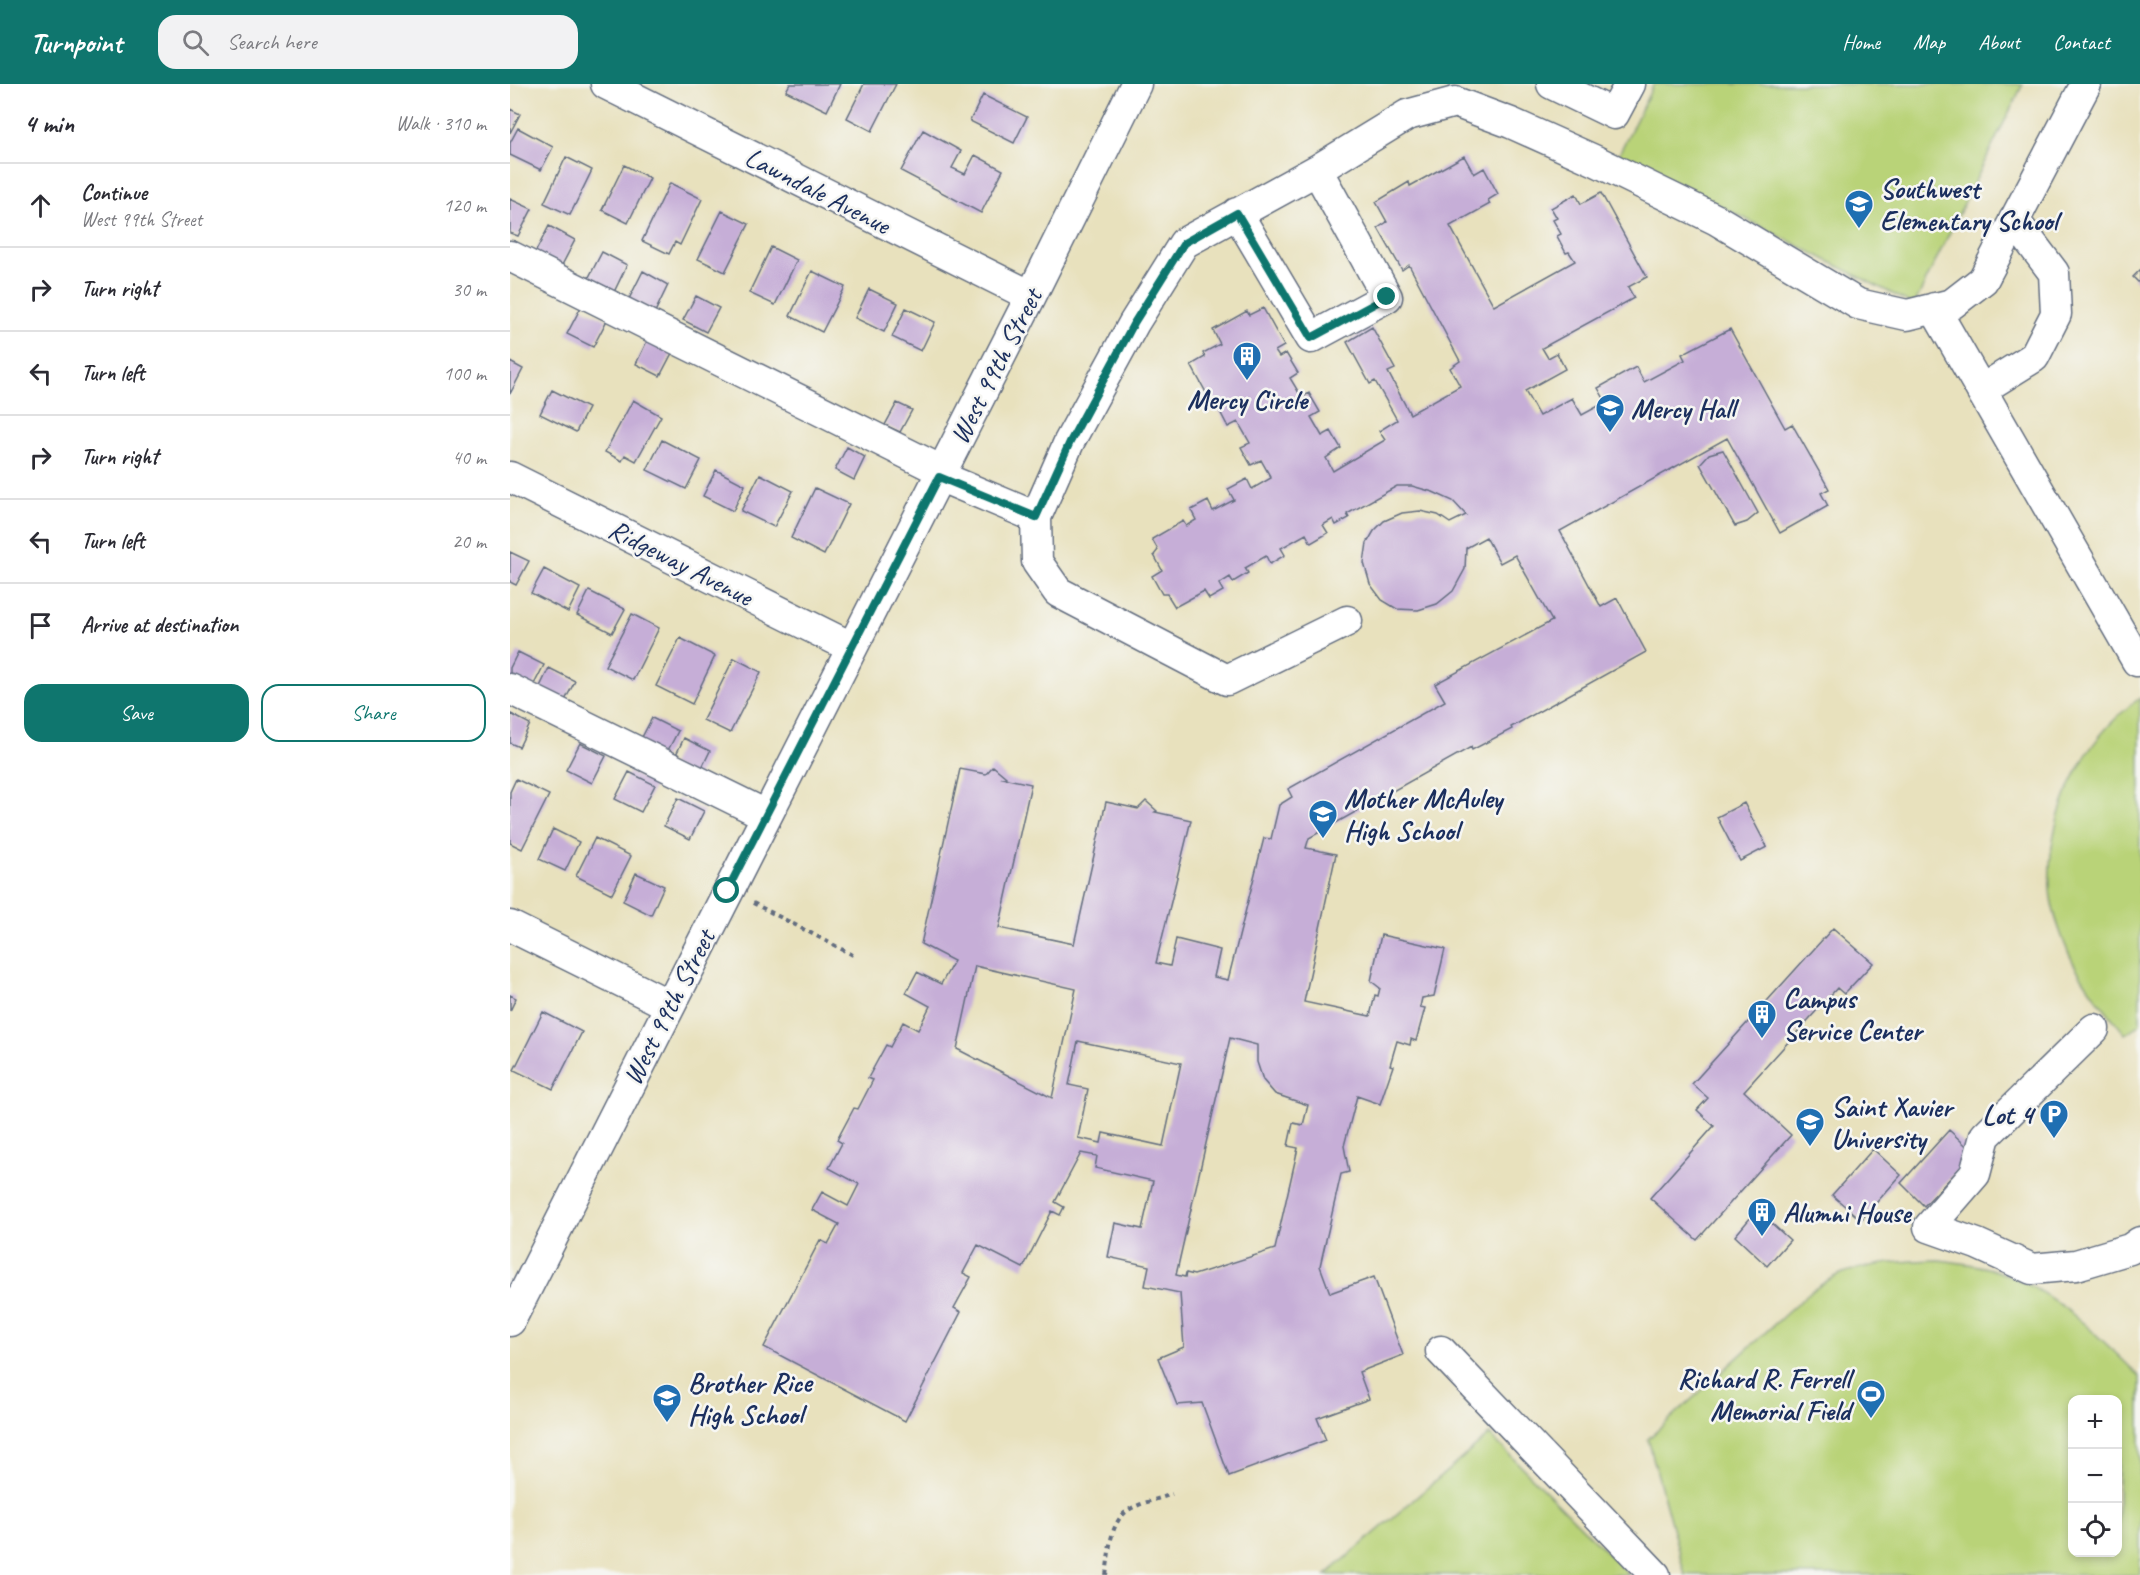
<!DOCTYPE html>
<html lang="en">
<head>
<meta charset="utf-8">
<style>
  :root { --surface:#fff; --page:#f2f2f3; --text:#2b2b33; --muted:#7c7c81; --line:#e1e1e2; --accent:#0f766e }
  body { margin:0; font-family:Caveat,sans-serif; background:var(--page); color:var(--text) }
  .controls { position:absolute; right:18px; bottom:18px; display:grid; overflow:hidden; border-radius:12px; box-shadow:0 3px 9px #0003 }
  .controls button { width:54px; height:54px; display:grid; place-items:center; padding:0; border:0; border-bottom:2px solid var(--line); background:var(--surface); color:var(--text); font:30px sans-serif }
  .stop { position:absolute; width:18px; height:18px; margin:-14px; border:4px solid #0f766e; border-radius:50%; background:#fff }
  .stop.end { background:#0f766e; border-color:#fff; box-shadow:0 2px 6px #0008 }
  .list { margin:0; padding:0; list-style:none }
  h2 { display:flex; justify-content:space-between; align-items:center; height:78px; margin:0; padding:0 24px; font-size:26px }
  h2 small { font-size:20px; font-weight:400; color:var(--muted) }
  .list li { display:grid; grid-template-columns:39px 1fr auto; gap:18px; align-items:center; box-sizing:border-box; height:84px; padding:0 24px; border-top:2px solid var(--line) }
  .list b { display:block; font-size:22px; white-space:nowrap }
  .list p { margin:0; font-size:20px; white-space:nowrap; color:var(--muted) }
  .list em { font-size:20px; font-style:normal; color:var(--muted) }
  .actions { display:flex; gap:12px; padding:18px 24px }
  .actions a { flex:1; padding:14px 0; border:2px solid var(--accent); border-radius:18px; text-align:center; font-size:21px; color:var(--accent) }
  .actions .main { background:var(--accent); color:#fff }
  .icon { flex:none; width:33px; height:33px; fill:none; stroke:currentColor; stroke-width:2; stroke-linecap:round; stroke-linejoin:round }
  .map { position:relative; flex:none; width:1630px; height:1491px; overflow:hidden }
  header { display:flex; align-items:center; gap:36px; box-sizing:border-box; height:84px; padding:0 30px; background:var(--accent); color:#fff }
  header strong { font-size:28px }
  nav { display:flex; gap:33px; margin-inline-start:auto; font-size:21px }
  .search { width:420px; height:54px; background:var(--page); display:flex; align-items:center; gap:15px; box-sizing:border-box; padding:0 21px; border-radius:18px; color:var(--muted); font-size:22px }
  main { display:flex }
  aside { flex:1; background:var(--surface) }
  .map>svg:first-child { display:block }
</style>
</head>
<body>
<header>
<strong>Turnpoint</strong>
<div class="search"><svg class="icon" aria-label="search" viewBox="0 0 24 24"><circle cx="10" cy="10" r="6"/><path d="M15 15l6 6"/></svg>Search here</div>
<nav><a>Home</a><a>Map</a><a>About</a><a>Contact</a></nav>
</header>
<main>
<aside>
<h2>4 min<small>Walk · 310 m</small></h2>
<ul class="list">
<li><svg class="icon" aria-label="ahead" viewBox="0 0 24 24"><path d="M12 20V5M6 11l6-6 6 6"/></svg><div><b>Continue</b><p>West 99th Street</p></div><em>120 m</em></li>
<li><svg class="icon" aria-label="right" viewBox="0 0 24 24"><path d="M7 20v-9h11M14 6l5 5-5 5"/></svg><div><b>Turn right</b></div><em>30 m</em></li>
<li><svg class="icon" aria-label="left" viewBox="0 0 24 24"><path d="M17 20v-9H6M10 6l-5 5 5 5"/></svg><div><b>Turn left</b></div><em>100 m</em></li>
<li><svg class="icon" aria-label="right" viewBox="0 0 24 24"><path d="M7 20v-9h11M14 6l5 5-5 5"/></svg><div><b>Turn right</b></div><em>40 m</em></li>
<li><svg class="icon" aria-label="left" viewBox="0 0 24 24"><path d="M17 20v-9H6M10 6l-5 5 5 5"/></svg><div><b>Turn left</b></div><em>20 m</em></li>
<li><svg class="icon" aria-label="arrive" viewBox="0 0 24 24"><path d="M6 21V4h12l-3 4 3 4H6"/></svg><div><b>Arrive at destination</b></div></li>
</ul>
<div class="actions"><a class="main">Save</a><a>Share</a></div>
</aside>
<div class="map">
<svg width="1630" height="1491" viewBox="0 0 1630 1491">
  <rect width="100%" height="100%" fill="#f6f6f2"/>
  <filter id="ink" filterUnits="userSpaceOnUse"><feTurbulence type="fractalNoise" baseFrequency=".0167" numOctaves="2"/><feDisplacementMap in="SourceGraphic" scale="12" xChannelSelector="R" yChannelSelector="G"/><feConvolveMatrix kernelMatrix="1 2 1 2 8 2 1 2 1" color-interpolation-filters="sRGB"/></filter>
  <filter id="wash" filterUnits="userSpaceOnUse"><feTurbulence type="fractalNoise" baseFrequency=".008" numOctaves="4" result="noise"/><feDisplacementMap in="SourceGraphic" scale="24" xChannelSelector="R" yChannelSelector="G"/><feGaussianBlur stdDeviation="1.35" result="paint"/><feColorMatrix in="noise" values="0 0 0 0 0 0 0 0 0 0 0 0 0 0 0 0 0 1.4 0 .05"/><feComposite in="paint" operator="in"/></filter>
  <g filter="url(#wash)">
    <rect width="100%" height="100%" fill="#e8e1bd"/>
    <!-- green -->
    <path fill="#b9d378" stroke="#6a816b" stroke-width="1.5" fill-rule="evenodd" d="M 1144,0 L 1513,0 L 1404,221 L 1109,70 Z
      M 1630,614 L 1630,940 L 1615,950 C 1592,921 1567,893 1554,858 C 1548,842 1541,823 1540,805 C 1536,733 1571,656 1630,614 Z
      M 1429,1176 C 1450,1179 1472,1181 1492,1189 C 1547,1209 1590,1253 1630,1293 L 1630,1491 L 1175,1491 L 1138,1355 L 1300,1208 C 1309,1203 1318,1195 1328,1191 C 1359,1179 1396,1177 1429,1176 ZM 1562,1316 L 1608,1316 L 1608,1468 L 1562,1468 Z
      M 980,1351 L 1119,1491 L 816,1491 L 979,1351 Z"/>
    <g id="blocks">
      <!-- building -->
      <path fill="#c6aed7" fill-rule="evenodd" d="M 280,0 L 330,0 L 317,27 L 276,7 Z
        M 354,0 L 386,0 L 362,47 L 337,34 Z
        M 473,11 L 517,33 L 504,59 L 460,37 Z
        M 0,25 L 10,30 L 0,49 Z
        M 8,44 L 43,63 L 31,86 L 0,71 L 0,59 Z
        M 413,46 L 451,67 L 442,84 L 455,90 L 465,71 L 493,86 L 471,129 L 391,87 Z
        M 954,72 L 964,90 L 974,84 L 988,110 L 978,116 L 980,120 L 940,142 L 984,222 L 1065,177 L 1059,168 L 1056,169 L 1047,152 L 1051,150 L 1043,136 L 1047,134 L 1041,124 L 1066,110 L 1071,120 L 1091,109 L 1137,193 L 1118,203 L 1124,214 L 1032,264 L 1038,274 L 1047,269 L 1055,285 L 1015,307 L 1029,332 L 1062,314 L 1072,331 L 1096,318 L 1088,304 L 1126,283 L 1134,298 L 1175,276 L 1172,270 L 1220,245 L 1275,344 L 1282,340 L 1319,405 L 1311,409 L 1318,422 L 1270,449 L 1217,354 L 1050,447 L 1091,523 L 1107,514 L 1136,568 L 1001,643 L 1002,645 L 962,666 L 961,663 L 799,754 L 796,764 L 826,770 L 794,918 L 860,932 L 865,911 L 868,912 L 870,904 L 861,897 L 871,851 L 935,865 L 924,912 L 912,914 L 910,923 L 915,924 L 906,957 L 901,955 L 900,961 L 887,957 L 880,981 L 883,982 L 870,1020 L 847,1012 L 834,1062 L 839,1088 L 831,1090 L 810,1182 L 820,1209 L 864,1193 L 893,1271 L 849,1288 L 859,1315 L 807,1334 L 816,1356 L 719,1392 L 692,1319 L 667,1321 L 648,1274 L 674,1263 L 670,1209 L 635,1202 L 639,1182 L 598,1173 L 605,1139 L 632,1145 L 643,1097 L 585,1084 L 587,1072 L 571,1069 L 545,1118 L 554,1123 L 550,1131 L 542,1127 L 513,1184 L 468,1161 L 453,1189 L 461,1193 L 444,1224 L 451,1228 L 395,1337 L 254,1263 L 310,1156 L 318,1160 L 329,1140 L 302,1126 L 312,1108 L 338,1122 L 349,1100 L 319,1084 L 332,1059 L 327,1056 L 344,1024 L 348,1025 L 363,996 L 358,994 L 376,961 L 380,963 L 393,938 L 408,946 L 420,922 L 396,909 L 407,888 L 431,900 L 444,877 L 411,860 L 450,685 L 476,690 L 483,682 L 496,693 L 493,694 L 521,700 L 489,844 L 564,860 L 596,718 L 628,725 L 636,717 L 647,727 L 645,728 L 681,736 L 646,879 L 660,882 L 666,855 L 710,866 L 704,893 L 718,896 L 754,754 L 761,755 L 769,721 L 782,713 L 778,705 L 935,617 L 925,600 L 1042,537 L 1005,471 L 990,479 L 976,453 L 956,464 L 955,485 L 943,507 L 927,520 L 908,526 L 887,525 L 872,516 L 860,500 L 854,479 L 857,459 L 864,447 L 874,437 L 892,429 L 910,427 L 928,431 L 940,439 L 956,431 L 943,417 L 923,408 L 902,402 L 887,402 L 837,430 L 839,434 L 826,441 L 823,435 L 813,441 L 818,449 L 801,459 L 796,450 L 771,464 L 775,471 L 760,480 L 756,472 L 735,484 L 738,489 L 723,498 L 720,493 L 709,500 L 713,507 L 699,515 L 694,507 L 665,523 L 657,510 L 652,510 L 642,492 L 652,486 L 644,471 L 648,466 L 642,455 L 673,437 L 676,442 L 686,436 L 681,426 L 698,417 L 703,427 L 724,416 L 718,405 L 737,395 L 742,405 L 761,394 L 751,376 L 741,381 L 731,363 L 740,359 L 728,338 L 718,343 L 706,320 L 711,317 L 703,321 L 681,281 L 695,273 L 693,269 L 710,260 L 703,246 L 737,227 L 739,231 L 753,224 L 774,262 L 765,267 L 769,273 L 776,269 L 788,289 L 780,294 L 792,314 L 799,309 L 810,328 L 801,333 L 812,352 L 821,347 L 831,364 L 816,374 L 823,387 L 875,356 L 869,347 L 887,336 L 865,297 L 860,300 L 837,258 L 862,243 L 885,285 L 878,288 L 900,330 L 950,302 L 940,284 L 950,277 L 899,181 L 892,186 L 868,144 L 877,138 L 866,118 L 899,98 L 900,102 ZM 465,882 L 566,905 L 542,1014 L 447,965 ZM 720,954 L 747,961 L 747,978 L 753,996 L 765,1010 L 798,1021 L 793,1041 L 783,1039 L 778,1062 L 788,1064 L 765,1165 L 684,1191 L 676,1189 L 675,1193 L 666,1191 ZM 568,957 L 671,979 L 653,1062 L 593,1049 L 591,1059 L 568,1054 L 578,1005 L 559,1001 Z
        M 56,73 L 82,86 L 60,131 L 34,119 Z
        M 114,81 L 140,94 L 118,139 L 92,126 Z
        M 160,99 L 192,115 L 170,161 L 165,158 L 159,170 L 132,157 Z
        M 0,115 L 22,125 L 8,152 L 0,149 Z
        M 212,127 L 239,140 L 215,188 L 188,175 Z
        M 39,142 L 65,156 L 51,183 L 25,169 Z
        M 261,163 L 287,176 L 265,221 L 239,209 Z
        M 92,168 L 117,181 L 104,208 L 78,195 Z
        M 1630,186 L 1630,200 L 1623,193 Z
        M 133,187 L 158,201 L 145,228 L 119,215 Z
        M 302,187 L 335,203 L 312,248 L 280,232 Z
        M 359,205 L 388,219 L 374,248 L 345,234 Z
        M 186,212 L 209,224 L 196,248 L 173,236 Z
        M 71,223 L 97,236 L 83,263 L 57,250 Z
        M 396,224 L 425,238 L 411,267 L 382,253 Z
        M 137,257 L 162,269 L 150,292 L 126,280 Z
        M 0,278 L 13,285 L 0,310 Z
        M 42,306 L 78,324 L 66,348 L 30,330 Z
        M 123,316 L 151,332 L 126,377 L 115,371 L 112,377 L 95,368 Z
        M 387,319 L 402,326 L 390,348 L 375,341 Z
        M 152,356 L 191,376 L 176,405 L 137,386 Z
        M 337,363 L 355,373 L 344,396 L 325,386 Z
        M 1213,366 L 1248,429 L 1237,438 L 1225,442 L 1190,380 L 1199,370 Z
        M 206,386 L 235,401 L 223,427 L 193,412 Z
        M 250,390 L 283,407 L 264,443 L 231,427 Z
        M 305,404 L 339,420 L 314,471 L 281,454 Z
        M 0,468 L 19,477 L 6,501 L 0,498 Z
        M 34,485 L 70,504 L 58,528 L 21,509 Z
        M 79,507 L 115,525 L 102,549 L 67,531 Z
        M 122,530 L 149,544 L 123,596 L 95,582 Z
        M 170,554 L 205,572 L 182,620 L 146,602 Z
        M 8,568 L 34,581 L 20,608 L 0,598 L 0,584 Z
        M 224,574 L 251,588 L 220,649 L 193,636 Z
        M 39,584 L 65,597 L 51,624 L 26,611 Z
        M 1,630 L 20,640 L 9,663 L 0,659 Z
        M 142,634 L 168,647 L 154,674 L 128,661 Z
        M 174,654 L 200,667 L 187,694 L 161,681 Z
        M 70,659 L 96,672 L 82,699 L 56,686 Z
        M 119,688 L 145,701 L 131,728 L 105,715 Z
        M 6,695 L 39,711 L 12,765 L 0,759 L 0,708 Z
        M 168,714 L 194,727 L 180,755 L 154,742 Z
        M 1234,719 L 1257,763 L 1230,777 L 1207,733 Z
        M 43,745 L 69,758 L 55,787 L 29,775 Z
        M 85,754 L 121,772 L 102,810 L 66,792 Z
        M 126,789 L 154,802 L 141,831 L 113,817 Z
        M 1323,844 L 1363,879 L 1334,910 L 1327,904 L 1234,1007 L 1281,1051 L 1187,1156 L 1140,1114 L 1204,1042 L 1187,1026 L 1198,1014 L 1182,1000 Z
        M 0,911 L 6,914 L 0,927 Z
        M 33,928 L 72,948 L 43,1005 L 4,986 Z
        M 1439,1046 L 1464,1069 L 1414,1122 L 1391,1099 Z
        M 1363,1065 L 1391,1091 L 1351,1136 L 1322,1111 Z
        M 1247,1126 L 1280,1156 L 1257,1182 L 1225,1152 Z"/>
    </g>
  </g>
  <g filter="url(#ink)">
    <use href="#blocks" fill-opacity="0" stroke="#636d7f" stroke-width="1.5"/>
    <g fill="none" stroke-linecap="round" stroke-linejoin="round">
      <!-- minor casing -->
      <g stroke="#636d7f" stroke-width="33">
        <path id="minor" d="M 96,0 L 521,212
          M 1042,0 L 1104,30 L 1120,0
          M 727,129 L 801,254 L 877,213 L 807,86
          M 0,172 L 432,387
          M 1424,224 L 1627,577
          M 1471,306 L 1524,273 L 1546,230 L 1544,189 L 1504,136
          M 429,392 L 526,433 L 559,358 L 624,239 L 674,159 L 807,86 L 897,31 L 945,18 L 1001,39 L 1086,77 L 1207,136 L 1348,220 L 1397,231 L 1442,220 L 1473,196 L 1576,0
          M 0,393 L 341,563
          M 526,433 L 527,478 L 548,508 L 717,596 L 837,537
          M 0,605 L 256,731
          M 0,842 L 159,921
          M 1584,945 L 1475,1052 L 1465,1090 L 1419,1143 L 1467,1160 L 1522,1185 L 1566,1181 L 1620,1165 L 1630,1158
          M 0,1237 L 521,212 L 626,0
          M 931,1267 L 1145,1491"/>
      </g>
      <!-- path -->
      <path stroke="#636d7f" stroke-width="4" stroke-dasharray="4.5 4.5" stroke-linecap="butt" d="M 243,819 L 343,871
        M 596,1491 C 600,1468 598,1436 622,1424 C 634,1418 649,1415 662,1410"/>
      <!-- minor -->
      <use href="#minor" stroke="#fff" stroke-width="30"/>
    </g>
  </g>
  <g fill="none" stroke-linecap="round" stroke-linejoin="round" filter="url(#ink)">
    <!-- route -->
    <path stroke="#0f766e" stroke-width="8" d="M 217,807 L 429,393 L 526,433 L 560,358 L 624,239 L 674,159 L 727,129 L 801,254 L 877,213"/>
  </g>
  <!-- icons -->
  <defs>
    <g id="school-pin" transform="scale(1.5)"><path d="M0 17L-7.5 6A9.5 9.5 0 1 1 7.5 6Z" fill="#1f6fb2" stroke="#f6f6f2"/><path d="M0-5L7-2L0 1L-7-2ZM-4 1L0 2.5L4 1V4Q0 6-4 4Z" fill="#fff"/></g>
    <g id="building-pin" transform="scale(1.5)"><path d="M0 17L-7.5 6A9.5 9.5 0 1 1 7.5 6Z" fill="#1f6fb2" stroke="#f6f6f2"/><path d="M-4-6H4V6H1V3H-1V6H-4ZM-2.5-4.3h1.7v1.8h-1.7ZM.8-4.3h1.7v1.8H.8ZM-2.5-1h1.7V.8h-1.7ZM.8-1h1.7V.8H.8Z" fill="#fff"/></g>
    <g id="parking-pin" transform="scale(1.5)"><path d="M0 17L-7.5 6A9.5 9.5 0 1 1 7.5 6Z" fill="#1f6fb2" stroke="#f6f6f2"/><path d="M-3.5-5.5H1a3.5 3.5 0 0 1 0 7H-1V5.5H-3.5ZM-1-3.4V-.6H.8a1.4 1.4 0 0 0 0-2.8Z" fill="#fff"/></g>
    <g id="university-pin" transform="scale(1.5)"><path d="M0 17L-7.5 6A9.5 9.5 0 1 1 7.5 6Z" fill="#1f6fb2" stroke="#f6f6f2"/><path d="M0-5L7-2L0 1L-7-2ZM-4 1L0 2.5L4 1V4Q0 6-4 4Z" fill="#fff"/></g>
    <g id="stadium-pin" transform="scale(1.5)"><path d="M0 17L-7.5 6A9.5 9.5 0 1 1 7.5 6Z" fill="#1f6fb2" stroke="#f6f6f2"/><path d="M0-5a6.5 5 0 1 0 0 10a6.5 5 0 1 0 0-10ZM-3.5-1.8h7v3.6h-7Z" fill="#fff"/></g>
  </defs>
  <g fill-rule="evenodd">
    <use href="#school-pin" x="1349" y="120"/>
    <use href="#building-pin" x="737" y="272"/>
    <use href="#school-pin" x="1100" y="324"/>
    <use href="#school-pin" x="813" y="730"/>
    <use href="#building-pin" x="1252" y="930"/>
    <use href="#parking-pin" x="1544" y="1030"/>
    <use href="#university-pin" x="1300" y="1038"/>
    <use href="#building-pin" x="1252" y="1128"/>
    <use href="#stadium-pin" x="1361" y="1310"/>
    <use href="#school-pin" x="157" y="1314"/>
  </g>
  <g text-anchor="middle" stroke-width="5" stroke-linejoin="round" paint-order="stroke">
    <!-- poi labels -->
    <g font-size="28" font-weight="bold" fill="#1b2f5e" stroke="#f6f6f2" text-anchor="start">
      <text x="1370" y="114">Southwest<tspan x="1370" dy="32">Elementary School</tspan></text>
      <text x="737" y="325" text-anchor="middle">Mercy Circle</text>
      <text x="1121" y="334">Mercy Hall</text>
      <text x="834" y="724">Mother McAuley<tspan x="834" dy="32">High School</tspan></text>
      <text x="1273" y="924">Campus<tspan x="1273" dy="32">Service Center</tspan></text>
      <text x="1321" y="1032">Saint Xavier<tspan x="1321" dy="32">University</tspan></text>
      <text x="1523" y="1040" text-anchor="end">Lot 4</text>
      <text x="1273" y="1138">Alumni House</text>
      <text x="1340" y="1304" text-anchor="end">Richard R. Ferrell<tspan x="1340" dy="32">Memorial Field</tspan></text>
      <text x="178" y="1308">Brother Rice<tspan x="178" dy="32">High School</tspan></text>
    </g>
    <!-- street labels -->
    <g font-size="28" fill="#1b2f5e" stroke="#f6f6f2">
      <text transform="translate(308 106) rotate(27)" y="10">Lawndale Avenue</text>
      <text transform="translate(485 282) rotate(-63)" y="10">West 99th Street</text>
      <text transform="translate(171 478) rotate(27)" y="10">Ridgeway Avenue</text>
      <text transform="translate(158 923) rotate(-63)" y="10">West 99th Street</text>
    </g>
  </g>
</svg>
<div class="controls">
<button>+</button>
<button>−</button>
<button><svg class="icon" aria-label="locate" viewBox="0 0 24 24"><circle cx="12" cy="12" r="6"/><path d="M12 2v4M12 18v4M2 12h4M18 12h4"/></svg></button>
</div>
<div class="stop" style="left:217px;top:807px"></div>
<div class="stop end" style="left:877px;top:213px"></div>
</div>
</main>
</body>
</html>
